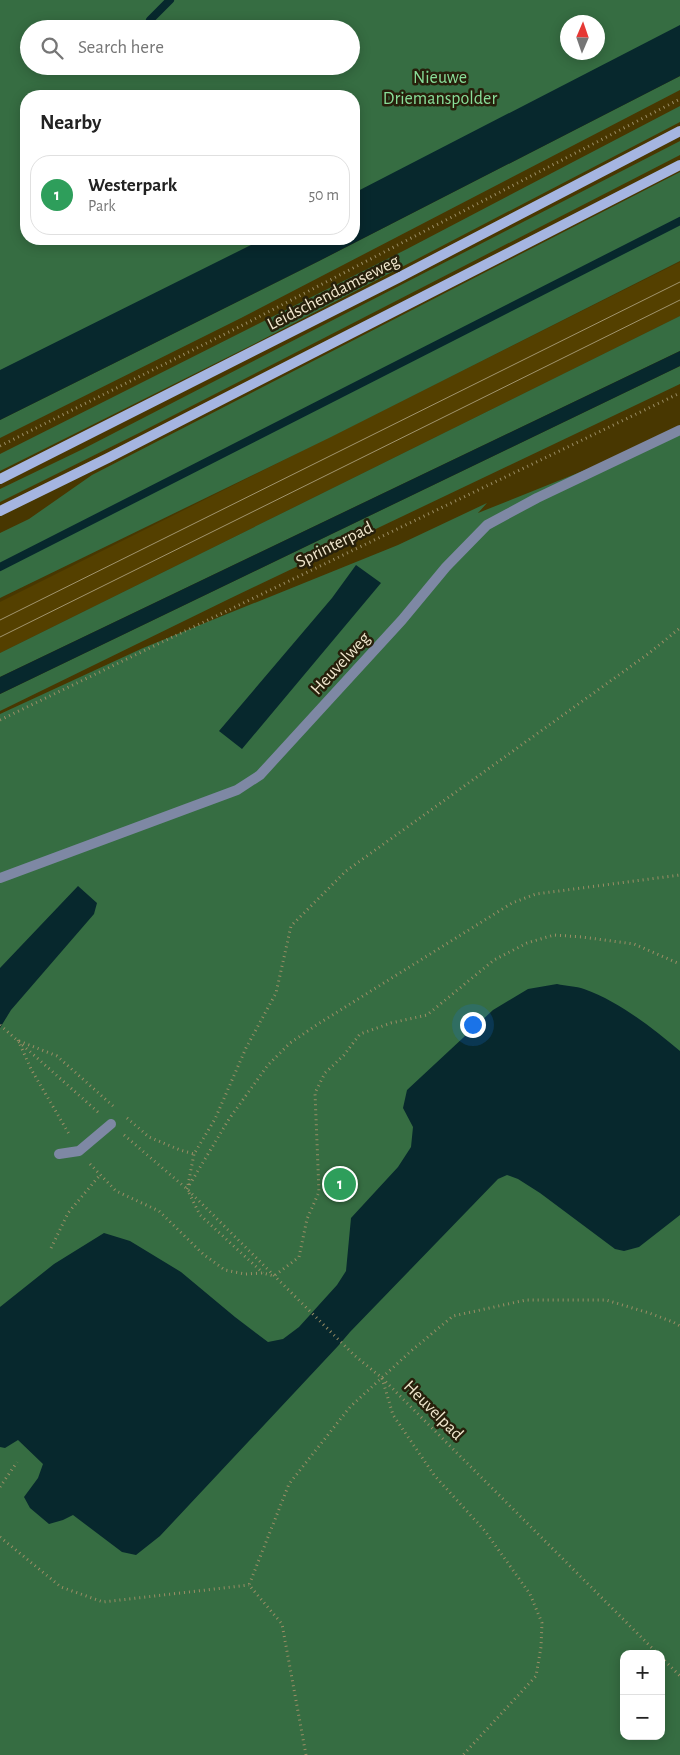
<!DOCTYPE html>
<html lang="en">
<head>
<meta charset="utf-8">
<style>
  :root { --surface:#fff; --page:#f6f6f6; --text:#222; --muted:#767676; --line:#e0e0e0; --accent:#2563eb }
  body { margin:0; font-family:"Alegreya Sans",sans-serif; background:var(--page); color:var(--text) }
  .controls { position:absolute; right:15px; bottom:15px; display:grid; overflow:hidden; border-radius:10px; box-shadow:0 2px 12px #0003 }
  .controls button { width:45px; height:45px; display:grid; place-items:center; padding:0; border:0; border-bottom:1px solid var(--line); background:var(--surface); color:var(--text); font:25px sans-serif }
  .compass { position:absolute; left:560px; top:15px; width:45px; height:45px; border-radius:50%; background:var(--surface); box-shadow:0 2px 12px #0003; rotate:2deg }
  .you { position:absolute; left:472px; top:1024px; width:18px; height:18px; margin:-12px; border:4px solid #fff; border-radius:50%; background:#1a73e8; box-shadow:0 0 0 8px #1a73e833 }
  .badge { display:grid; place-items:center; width:32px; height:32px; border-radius:50%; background:var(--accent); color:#fff; font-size:16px; font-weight:700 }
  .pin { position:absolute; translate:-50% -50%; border:2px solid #fff; box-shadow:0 1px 5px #0006 }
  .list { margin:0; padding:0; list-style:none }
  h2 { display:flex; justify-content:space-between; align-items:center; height:65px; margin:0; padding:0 20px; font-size:21px }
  h2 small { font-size:16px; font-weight:400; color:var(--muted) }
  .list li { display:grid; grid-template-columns:32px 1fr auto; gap:15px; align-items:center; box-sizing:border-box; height:80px; margin:0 10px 10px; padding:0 10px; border:1px solid var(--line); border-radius:20px }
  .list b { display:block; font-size:19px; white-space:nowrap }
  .list p { margin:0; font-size:16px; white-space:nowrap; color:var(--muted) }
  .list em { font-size:16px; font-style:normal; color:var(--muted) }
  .icon { flex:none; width:28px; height:28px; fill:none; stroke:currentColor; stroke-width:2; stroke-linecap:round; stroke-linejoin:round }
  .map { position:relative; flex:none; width:680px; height:1755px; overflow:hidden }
  .search { position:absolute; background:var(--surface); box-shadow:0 2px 12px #0003; left:20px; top:20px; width:340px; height:55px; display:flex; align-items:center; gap:12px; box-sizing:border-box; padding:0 18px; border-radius:28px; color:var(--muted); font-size:19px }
  .panel { position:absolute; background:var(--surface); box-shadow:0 2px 12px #0003; left:20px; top:90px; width:340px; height:155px; border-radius:20px }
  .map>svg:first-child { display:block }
</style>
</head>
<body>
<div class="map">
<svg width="680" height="1755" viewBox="0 0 680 1755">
  <rect width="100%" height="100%" fill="#483701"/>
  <!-- built -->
  <path fill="#544000" d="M 680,262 L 680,316 L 0,653 L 0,602 Z"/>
  <!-- green -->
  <path fill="#366d42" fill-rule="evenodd" d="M 0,0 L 680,0 L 680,64 L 354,229 L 354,96 L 26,96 L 26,239 L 334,239 L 0,407 ZM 568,22 L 598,22 L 598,52 L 568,52 ZM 29,29 L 351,29 L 351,66 L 29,66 Z
    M 680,76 L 680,90 L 241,318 L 0,438 L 0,420 L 319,261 Z
    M 680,106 L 680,122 L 254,344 L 0,471 L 0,454 L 407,249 Z
    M 680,141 L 680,155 L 139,433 L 0,502 L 0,489 L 83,449 Z
    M 680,172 L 680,261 L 331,437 L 0,598 L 0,533 L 29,519 L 92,475 Z
    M 680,316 L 680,351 L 0,677 L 0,653 Z
    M 680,366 L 680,384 L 231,598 L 0,711 L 0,694 Z
    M 680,432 L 680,1755 L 0,1755 L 0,714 L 143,648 L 398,545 L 487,503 L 478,513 ZM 624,1654 L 661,1654 L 661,1736 L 624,1736 Z"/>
  <!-- water -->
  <path fill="#07282d" d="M 680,25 L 680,76 L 319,261 L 0,420 L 0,370 L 263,239 L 354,239 L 354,193 Z
    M 680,351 L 680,366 L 0,694 L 0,677 Z
    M 356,565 L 381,583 L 242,749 L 219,731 L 332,598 Z
    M 78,886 L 97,903 L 94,914 L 11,1010 L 0,1028 L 0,968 Z
    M 557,984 C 566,986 576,986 584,989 C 620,1002 651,1027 680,1051 L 680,1215 L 639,1247 L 624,1251 L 615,1249 L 540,1193 L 518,1179 L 507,1175 L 498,1179 L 350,1332 L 338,1346 L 160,1536 L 136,1555 L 122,1552 L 73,1515 L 63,1520 L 49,1524 L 30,1508 L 24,1497 L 38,1478 L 43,1464 L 18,1440 L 5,1448 L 0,1447 L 0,1307 L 54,1264 L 104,1233 L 130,1241 L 181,1272 L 235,1317 L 268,1342 L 283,1339 L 299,1327 L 337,1285 L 346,1271 L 351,1218 L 398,1167 L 411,1147 L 413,1127 L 403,1108 L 407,1090 L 493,1010 L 528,989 Z"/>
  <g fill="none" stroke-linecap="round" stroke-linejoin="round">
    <!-- stream -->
    <path stroke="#07282d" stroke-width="8" d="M 150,20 L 170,0
      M 0,567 L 680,221"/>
    <!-- path -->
    <path stroke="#9b8e66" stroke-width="3" stroke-dasharray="1 4" stroke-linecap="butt" d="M 0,446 L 243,325 L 680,99
      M 0,720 L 680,393
      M 0,1025 L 99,1113
      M 18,1040 L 31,1069 L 69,1134
      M 19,1041 L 57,1056 L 113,1106
      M 127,1118 L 149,1137 L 180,1150 L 194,1154 L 215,1119 L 246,1048 L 276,993 L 291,926 L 346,871 L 648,654 L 680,628
      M 124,1135 L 187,1189 L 354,1355 L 382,1378 L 658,1654
      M 90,1164 L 116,1191 L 159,1211 L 203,1254 L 225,1270 L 245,1274 L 263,1273 L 274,1276 L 299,1257 L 307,1219 L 319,1192 L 315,1093 L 325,1073 L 344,1055 L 360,1034 L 391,1023 L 427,1015 L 494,960 L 527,943 L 554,935 L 582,937 L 634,944 L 680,964
      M 188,1185 L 194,1154
      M 187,1189 L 229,1119 L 268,1065 L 290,1043 L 318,1024 L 512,903 L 536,894 L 680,875
      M 189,1193 L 200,1215 L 263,1273
      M 51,1248 L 68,1213 L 100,1175
      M 382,1378 L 393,1415 L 434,1475 L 485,1531 L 530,1594 L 542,1623 L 541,1647 L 536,1676 L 463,1755
      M 0,1487 L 17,1462
      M 0,1537 L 61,1587 L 103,1602 L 249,1585
      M 661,1657 L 680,1676
      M 306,1755 L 282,1624 L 249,1585 L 289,1484 L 350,1407 L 411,1351 L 453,1316 L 526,1300 L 606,1300 L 649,1313 L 673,1322 L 680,1326"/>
    <!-- lane -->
    <path stroke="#7e88a4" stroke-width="10" d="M 59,1154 L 79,1151 L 111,1124"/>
    <!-- street -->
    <path stroke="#7e88a4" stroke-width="10" d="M 0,878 L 237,790 L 260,775 L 402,620 L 446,567 L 487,525 L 537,498 L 680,430"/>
    <!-- secondary -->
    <path stroke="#a5b5e1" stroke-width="10" d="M 0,479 L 398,278 L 680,131
      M 0,511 L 108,458 L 680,165"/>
    <!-- tram -->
    <path stroke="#a1946d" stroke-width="1" d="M 0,620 L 680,282
      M 0,637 L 680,300"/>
  </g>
  <g text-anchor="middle" stroke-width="5" stroke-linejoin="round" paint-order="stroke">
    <!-- park labels -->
    <g font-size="18" fill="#89de99" stroke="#27200b">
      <text x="440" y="83">Nieuwe<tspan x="440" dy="21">Driemanspolder</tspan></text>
    </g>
    <!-- street labels -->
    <g font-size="18" fill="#f0e6cd" stroke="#27200b">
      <text transform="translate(333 292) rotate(-27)" y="6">Leidschendamseweg</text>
      <text transform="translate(334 544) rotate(-26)" y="6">Sprinterpad</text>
      <text transform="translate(340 663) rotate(-47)" y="6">Heuvelweg</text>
      <text transform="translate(434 1410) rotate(45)" y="6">Heuvelpad</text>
    </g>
  </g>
</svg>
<div class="controls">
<button>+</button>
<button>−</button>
</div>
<svg class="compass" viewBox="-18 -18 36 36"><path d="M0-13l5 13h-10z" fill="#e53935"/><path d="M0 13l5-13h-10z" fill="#767676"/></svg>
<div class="you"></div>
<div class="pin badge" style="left:340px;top:1184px;background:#2e9e5b">1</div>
<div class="search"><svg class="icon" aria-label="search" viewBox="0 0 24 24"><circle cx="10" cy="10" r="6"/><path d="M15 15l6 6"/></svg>Search here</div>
<section class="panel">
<h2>Nearby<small></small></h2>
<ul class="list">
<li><span class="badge" style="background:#2e9e5b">1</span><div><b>Westerpark</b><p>Park</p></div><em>50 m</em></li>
</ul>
</section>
</div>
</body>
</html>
